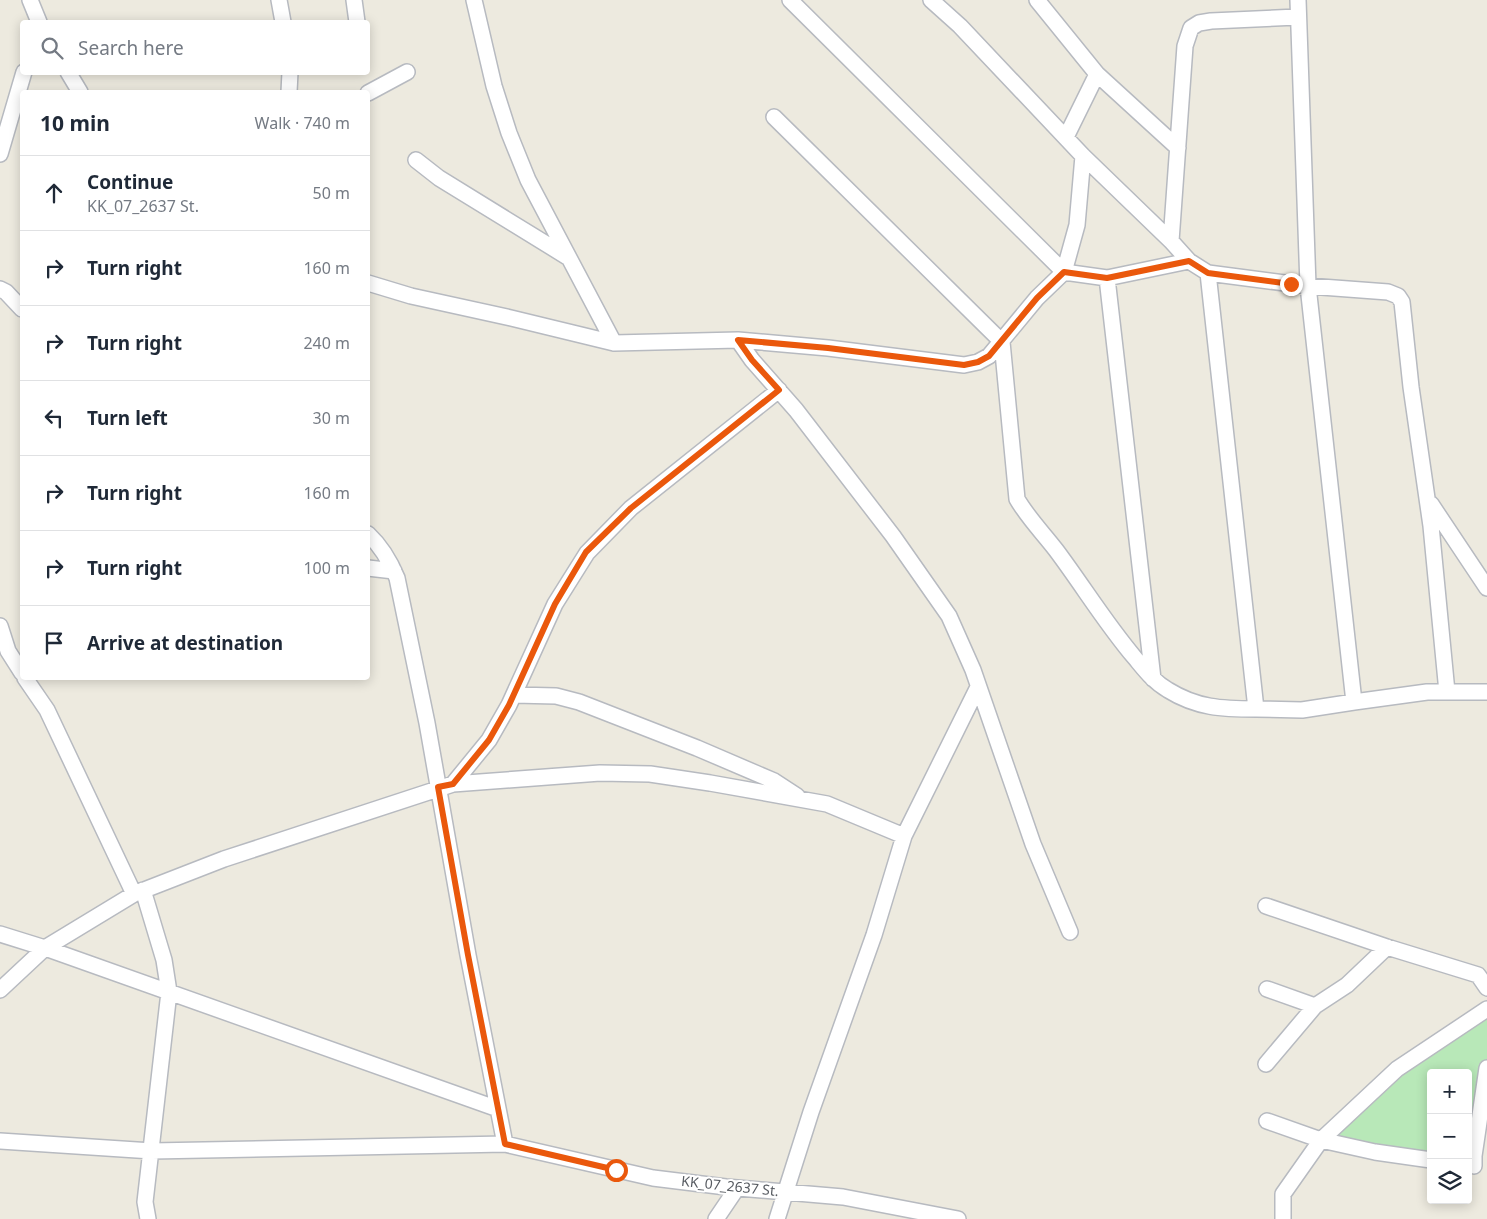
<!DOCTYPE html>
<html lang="en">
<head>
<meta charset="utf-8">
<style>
  :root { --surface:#fff; --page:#f2f2f3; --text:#1f2937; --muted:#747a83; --line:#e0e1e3 }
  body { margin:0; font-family:"Noto Sans",sans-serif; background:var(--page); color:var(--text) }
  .controls { position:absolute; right:15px; bottom:15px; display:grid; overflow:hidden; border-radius:5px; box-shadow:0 2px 12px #0003 }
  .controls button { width:45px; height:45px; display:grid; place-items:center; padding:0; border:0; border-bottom:1px solid var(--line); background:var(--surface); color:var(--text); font:25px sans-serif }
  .stop { position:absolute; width:15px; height:15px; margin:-11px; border:4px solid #ea580c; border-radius:50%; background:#fff }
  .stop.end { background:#ea580c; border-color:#fff; box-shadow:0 1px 5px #0008 }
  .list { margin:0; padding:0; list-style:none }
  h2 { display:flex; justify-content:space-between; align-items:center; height:65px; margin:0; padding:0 20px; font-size:21px }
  h2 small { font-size:16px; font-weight:400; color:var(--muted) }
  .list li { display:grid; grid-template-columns:32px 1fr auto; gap:15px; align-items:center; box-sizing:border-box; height:75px; padding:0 20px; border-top:1px solid var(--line) }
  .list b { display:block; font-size:19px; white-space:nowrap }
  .list p { margin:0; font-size:16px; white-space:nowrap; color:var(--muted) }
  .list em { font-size:16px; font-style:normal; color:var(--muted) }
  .icon { flex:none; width:28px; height:28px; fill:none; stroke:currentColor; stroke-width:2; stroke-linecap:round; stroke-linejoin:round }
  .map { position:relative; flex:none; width:1487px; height:1219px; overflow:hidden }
  .search { position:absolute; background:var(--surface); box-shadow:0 2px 12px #0003; left:20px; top:20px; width:350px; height:55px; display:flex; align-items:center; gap:12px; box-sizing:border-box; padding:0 18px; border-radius:5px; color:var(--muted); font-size:19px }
  .panel { position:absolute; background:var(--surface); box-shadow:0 2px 12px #0003; left:20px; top:90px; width:350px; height:590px; border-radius:5px }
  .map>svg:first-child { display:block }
</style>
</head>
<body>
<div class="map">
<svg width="1487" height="1219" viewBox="0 0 1487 1219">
  <rect width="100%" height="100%" fill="#edeadf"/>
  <!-- green -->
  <path fill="#b8e8b8" d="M 1487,1009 L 1487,1074 L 1468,1165 L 1468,1073 L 1431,1073 L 1431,1160 L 1321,1140 L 1397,1069 Z"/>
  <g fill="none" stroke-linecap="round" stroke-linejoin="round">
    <!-- street casing -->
    <g stroke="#b7bac0" stroke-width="18">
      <path id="street" d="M 30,0 L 39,22
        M 279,0 L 283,22
        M 354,0 L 357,22
        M 474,0 L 494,86 L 509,133 L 528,180 L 614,343
        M 790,0 L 1064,272 L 1107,278 L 1189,261
        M 931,0 L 960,26 L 1083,156 L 1171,241 L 1189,261 L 1208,273 L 1308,286 L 1388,292 L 1398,296 L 1402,302 L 1411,387 L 1431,526 L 1447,692 L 1427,692 L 1354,702
        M 1037,0 L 1097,74 L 1178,148
        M 68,72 L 80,92
        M 289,92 L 290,72
        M 368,93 L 407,72
        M 774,117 L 1002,342 L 1017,499 C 1028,518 1043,533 1056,550 C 1083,586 1106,624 1135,658 C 1145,670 1154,682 1168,690 C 1197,708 1222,709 1256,709
        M 1066,137 L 1097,74
        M 0,154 L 24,72
        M 416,160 L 439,178 L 569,258
        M 1171,241 L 1185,46 L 1191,28 L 1199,23 L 1211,21 L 1297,17
        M 1208,273 L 1256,709 L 1302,710 L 1354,702 L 1308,286 L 1298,0
        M 1107,278 L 1153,679
        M 368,283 L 411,296 L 511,318 L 614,343 L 738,340 L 752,360 L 796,410 L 893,536 L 949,616 L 973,670 L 1033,844 L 1070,932
        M 0,289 L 6,292 L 22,309
        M 738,340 L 828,348 L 964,365 L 978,362 L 989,356 L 1037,298 L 1064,272 L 1077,225 L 1083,156
        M 1431,504 L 1487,588
        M 368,534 C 382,547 390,561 397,578 L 427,723 L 468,955 L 505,1144
        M 368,568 L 394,571
        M 0,626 L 8,651 L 22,673
        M 25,678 L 47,710 L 134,894
        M 1447,692 L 1487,692
        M 514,695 L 556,696 L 579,702 L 697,748 L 774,781 L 797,796
        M 453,784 L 489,740 L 509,705 L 555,604 L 587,553 L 631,508 L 779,390
        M 143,890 L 164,960 L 169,992 L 145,1202 L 148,1219
        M 1266,906 L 1387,947 L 1478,975 L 1487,988
        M 0,934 L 45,948 L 498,1109
        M 1267,989 L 1315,1006
        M 0,990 L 45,948 L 134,894 L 224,859 L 453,784 L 600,773 L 650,774 L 710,783 L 827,804 L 904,836
        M 1266,1064 L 1315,1006 L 1347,985 L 1387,947
        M 1267,1121 L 1321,1140 L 1375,1152 L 1431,1160
        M 0,1141 L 152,1151 L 505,1144 L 653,1178 L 726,1187 L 843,1197 L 958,1219
        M 1474,1166 L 1474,1156 L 1487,1068
        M 716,1219 L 737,1188
        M 777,1219 L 811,1112 L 874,935 L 904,836 L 978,687
        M 1283,1219 L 1283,1194 L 1321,1140 L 1397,1069 L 1487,1009"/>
    </g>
    <!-- street -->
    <use href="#street" stroke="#fff" stroke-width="15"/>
  </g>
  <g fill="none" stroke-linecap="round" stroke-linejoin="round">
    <!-- route -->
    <path stroke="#ea580c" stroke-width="6" d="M 616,1170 L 505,1144 L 468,955 L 438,787 L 453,784 L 489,740 L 509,705 L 555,604 L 586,552 L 631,508 L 779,390 L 752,360 L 738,340 L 828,348 L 964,365 L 978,362 L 989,356 L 1037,298 L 1064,272 L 1107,278 L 1189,261 L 1208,273 L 1291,284"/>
  </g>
  <g text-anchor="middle" stroke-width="4" stroke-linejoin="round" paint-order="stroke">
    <!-- street labels -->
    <g font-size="14" fill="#585c62" stroke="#fff">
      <text transform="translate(730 1186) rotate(6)" y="5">KK_07_2637 St.</text>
    </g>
  </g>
</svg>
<div class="controls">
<button>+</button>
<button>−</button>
<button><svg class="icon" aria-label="layers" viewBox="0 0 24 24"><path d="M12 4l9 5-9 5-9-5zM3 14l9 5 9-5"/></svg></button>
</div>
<div class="stop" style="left:616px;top:1170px"></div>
<div class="stop end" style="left:1291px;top:284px"></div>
<div class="search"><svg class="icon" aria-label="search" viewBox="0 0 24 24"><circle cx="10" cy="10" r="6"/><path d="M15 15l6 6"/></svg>Search here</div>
<section class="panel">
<h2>10 min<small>Walk · 740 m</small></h2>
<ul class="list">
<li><svg class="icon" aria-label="ahead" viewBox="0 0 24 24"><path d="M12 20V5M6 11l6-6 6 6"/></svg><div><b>Continue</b><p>KK_07_2637 St.</p></div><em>50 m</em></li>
<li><svg class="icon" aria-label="right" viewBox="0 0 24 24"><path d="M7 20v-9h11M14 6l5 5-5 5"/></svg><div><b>Turn right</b></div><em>160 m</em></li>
<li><svg class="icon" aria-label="right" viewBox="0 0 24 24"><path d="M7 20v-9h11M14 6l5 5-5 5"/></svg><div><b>Turn right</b></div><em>240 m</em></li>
<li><svg class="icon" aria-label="left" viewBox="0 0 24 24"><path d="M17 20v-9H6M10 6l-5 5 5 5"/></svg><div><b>Turn left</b></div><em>30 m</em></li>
<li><svg class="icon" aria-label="right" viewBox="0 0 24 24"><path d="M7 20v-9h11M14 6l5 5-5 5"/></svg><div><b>Turn right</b></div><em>160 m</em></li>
<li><svg class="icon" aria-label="right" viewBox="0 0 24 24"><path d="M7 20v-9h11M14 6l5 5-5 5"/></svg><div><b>Turn right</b></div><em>100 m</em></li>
<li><svg class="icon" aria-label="arrive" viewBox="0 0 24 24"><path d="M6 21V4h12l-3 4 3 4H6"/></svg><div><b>Arrive at destination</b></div></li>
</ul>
</section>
</div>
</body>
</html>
